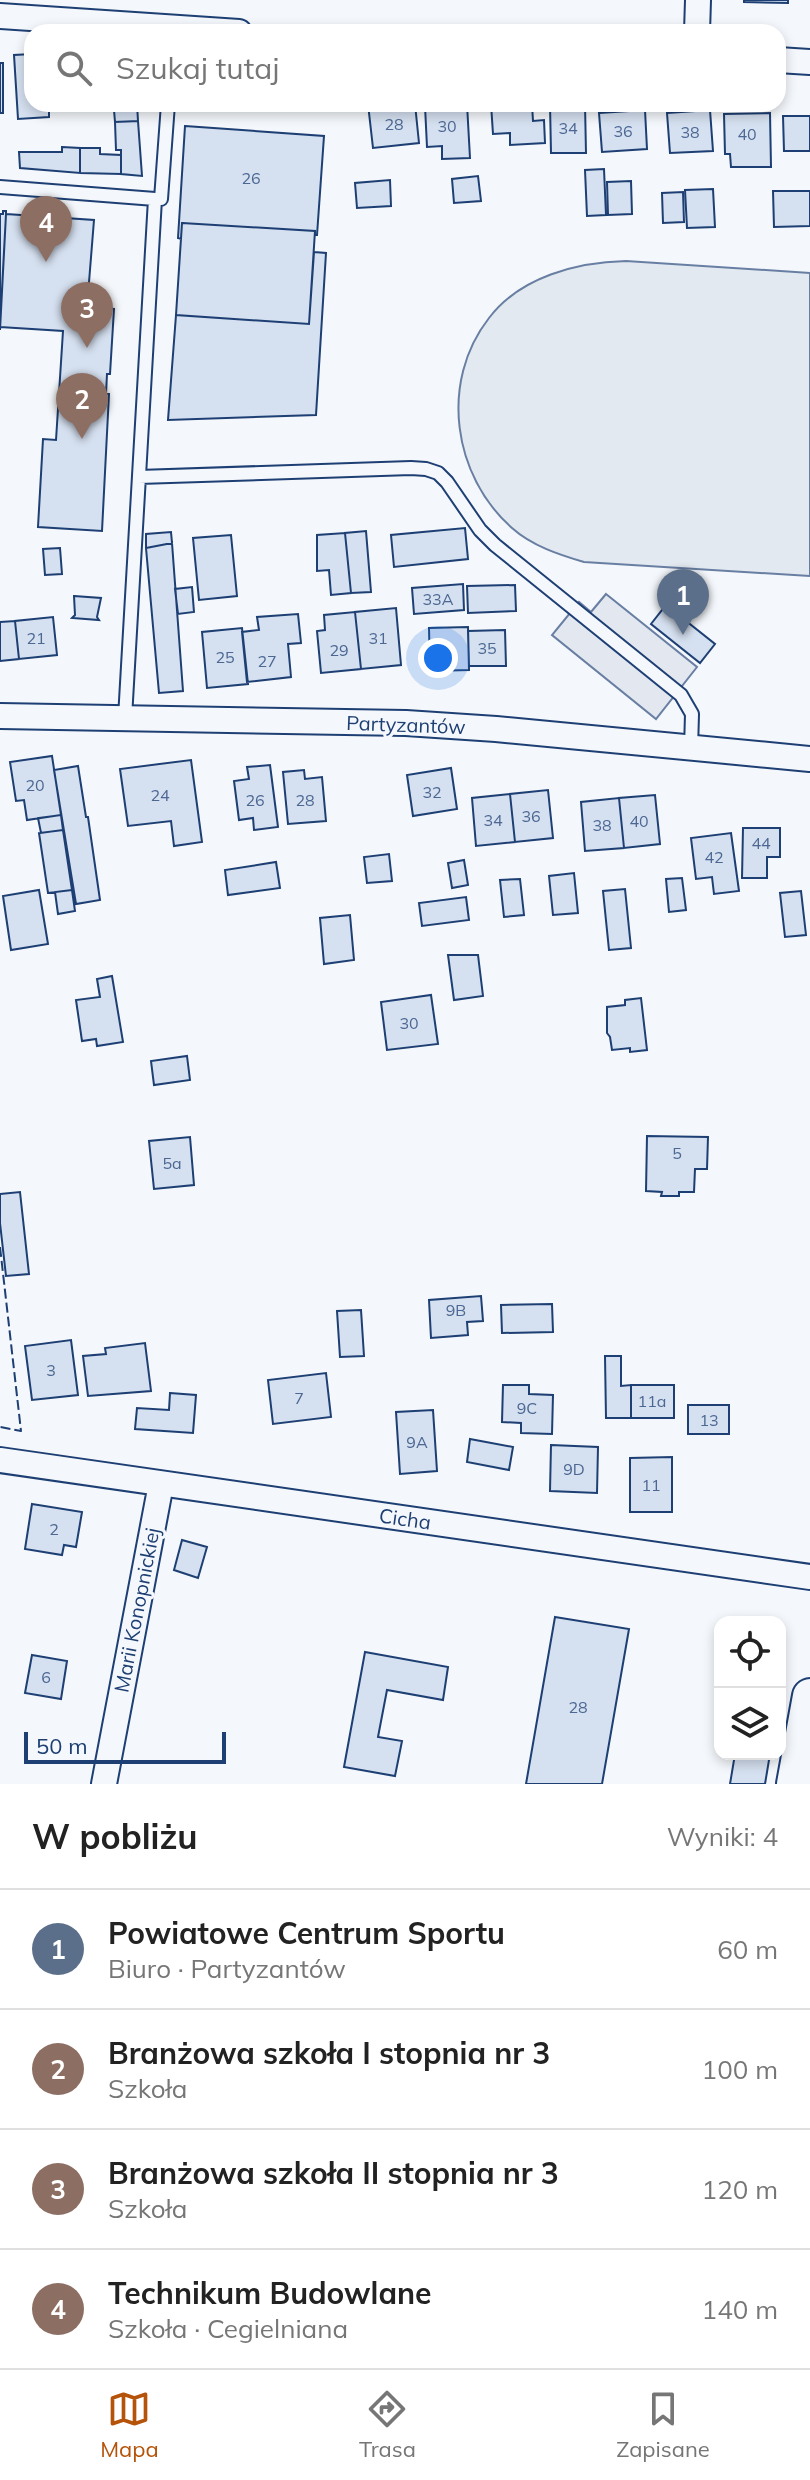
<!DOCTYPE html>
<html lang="pl">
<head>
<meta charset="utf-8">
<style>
  :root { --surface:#fff; --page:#f2f2f2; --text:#222; --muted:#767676; --line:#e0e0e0; --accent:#b45309 }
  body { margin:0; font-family:Mulish,sans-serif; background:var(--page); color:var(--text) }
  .controls { position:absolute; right:24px; bottom:24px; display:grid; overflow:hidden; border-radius:16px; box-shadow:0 4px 12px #0003 }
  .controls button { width:72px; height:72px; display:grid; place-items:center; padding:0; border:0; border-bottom:2px solid var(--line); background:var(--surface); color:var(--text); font:40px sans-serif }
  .scale { position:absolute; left:24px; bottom:20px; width:202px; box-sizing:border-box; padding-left:8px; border:4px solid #1d3f73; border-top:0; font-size:22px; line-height:28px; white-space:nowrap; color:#1d3f73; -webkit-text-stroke:6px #f4f7fb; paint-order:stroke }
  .you { position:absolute; left:438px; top:658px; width:28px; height:28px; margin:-20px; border:6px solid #fff; border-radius:50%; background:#1a73e8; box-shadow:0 0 0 12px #1a73e833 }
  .badge { display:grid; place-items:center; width:52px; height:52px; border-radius:50%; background:var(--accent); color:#fff; font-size:26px; font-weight:700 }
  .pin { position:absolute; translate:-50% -66px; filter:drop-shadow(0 2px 4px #0008) }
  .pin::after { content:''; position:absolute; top:42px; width:28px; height:24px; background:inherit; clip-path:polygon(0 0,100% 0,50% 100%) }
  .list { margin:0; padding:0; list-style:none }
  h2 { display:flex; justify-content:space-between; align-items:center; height:104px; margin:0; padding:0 32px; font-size:34px }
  h2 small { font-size:26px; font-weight:400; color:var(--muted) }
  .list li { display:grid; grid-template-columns:52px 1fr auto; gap:24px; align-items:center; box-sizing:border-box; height:120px; padding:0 32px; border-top:2px solid var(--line) }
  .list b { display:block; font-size:30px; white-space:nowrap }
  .list p { margin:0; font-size:26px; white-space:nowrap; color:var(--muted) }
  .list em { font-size:26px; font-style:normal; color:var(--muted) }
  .icon { flex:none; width:44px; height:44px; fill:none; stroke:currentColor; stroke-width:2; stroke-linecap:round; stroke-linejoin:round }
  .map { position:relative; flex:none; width:810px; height:1784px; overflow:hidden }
  .search { position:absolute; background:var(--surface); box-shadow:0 4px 12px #0003; left:24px; right:24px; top:24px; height:88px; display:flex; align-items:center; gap:20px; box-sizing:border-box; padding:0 28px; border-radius:24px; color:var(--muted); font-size:30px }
  .sheet { height:584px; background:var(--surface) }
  nav { display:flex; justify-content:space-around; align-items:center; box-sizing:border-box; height:112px; border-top:2px solid var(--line); background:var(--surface); font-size:22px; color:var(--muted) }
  nav a { display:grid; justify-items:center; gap:4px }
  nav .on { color:var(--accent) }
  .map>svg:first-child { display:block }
</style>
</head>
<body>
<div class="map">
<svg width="810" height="1784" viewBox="0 0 810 1784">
  <rect width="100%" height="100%" fill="#f4f7fb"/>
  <!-- green -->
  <path fill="#e3e9f0" stroke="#687fa3" stroke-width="2" d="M 626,261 L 810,273 L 810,576 L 584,562 C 560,555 532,546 512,528 C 453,476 439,382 489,318 C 520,277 577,262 626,261 Z"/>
  <!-- parking -->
  <path fill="#e3e8f0" stroke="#687fa3" stroke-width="2" d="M 606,594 L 697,667 L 656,719 L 552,635 L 579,602 L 591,612 Z"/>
  <!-- building -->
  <path fill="#d5e0f0" stroke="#1d3f73" stroke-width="2" d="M 744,0 L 788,0 L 788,3 L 744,2 Z
    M 32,54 L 32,104 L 65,104 L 65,110 L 49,111 L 49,117 L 18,119 L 14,55 Z
    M 0,63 L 3,63 L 3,113 L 0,113 Z
    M 94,104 L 137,104 L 138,121 L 115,122 L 114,110 L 94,111 Z
    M 368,104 L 415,104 L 419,143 L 373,148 Z
    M 467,104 L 470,158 L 442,159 L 442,146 L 427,147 L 425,106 Z
    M 491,104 L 532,104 L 533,121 L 544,120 L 545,143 L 510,145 L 510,133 L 493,134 Z
    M 550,104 L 585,104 L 586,153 L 551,153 Z
    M 645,110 L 647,149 L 602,152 L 599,113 Z
    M 710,110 L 713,151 L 670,153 L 667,113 Z
    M 770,113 L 771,167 L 731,167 L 730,154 L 725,154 L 724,114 Z
    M 783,116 L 810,116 L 810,151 L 784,151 Z
    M 138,121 L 142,176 L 121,174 L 121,150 L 116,150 L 115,122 Z
    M 185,126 L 324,136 L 317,235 L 315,235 L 315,231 L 182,223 L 181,239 L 178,238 Z
    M 62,147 L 80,148 L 80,173 L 20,168 L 19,152 L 62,152 Z
    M 80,148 L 100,148 L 100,154 L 121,155 L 121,174 L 80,173 Z
    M 604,169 L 606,215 L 587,216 L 585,170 Z
    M 478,176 L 481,201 L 454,203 L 452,179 Z
    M 390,180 L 391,206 L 357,208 L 355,183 Z
    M 631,181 L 632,214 L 608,215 L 607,182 Z
    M 713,189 L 715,227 L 687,228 L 685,190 Z
    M 773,191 L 810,191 L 810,226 L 774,227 Z
    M 683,192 L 684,222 L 663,223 L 662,193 Z
    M 3,211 L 6,211 L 6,214 L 0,330 L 0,214 L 3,214 Z
    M 6,214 L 94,220 L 87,307 L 114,309 L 110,374 L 107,374 L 106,394 L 109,394 L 102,531 L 38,527 L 43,439 L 56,440 L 63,331 L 0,327 Z
    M 182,223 L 315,231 L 309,324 L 176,315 Z
    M 314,252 L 326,253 L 316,415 L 168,420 L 176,315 L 309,324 Z
    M 465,528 L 468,559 L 394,567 L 391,535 Z
    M 366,531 L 371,592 L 351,593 L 345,533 Z
    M 171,532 L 172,543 L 146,548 L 146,534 Z
    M 345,533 L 351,593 L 331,595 L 329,570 L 317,571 L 317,535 Z
    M 231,535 L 237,596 L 199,600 L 193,538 Z
    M 172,543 L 183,691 L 159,693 L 146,548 Z
    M 60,548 L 62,574 L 45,575 L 43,549 Z
    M 463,584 L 464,610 L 414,614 L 412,588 Z
    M 515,585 L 516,611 L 468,613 L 467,586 Z
    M 192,587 L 194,612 L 178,614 L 175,589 Z
    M 74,596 L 101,598 L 97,617 L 99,620 L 72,618 L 75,615 Z
    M 666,605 L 715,644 L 700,663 L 651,624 Z
    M 396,608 L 401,665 L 361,669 L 355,612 Z
    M 355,612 L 361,669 L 321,673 L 317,631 L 325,630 L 324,615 Z
    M 298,614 L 301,643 L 288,644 L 291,677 L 247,682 L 242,632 L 259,630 L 257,617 Z
    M 53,617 L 57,655 L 19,659 L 15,621 Z
    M 15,621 L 19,659 L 0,661 L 0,622 Z
    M 468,627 L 469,670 L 430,671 L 429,628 Z
    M 242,628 L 248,684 L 207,688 L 202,632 Z
    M 505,630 L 506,666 L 469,666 L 468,631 Z
    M 52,756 L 61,815 L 27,820 L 24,800 L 16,801 L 10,762 Z
    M 191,760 L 202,842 L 174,846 L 171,821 L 128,826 L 120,769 Z
    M 270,765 L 278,827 L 254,830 L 253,818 L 239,820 L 234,781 L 249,779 L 247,767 Z
    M 78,766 L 86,817 L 88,817 L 100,900 L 76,904 L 54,770 Z
    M 451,768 L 457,809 L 413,816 L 407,775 Z
    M 304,770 L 305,779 L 322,777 L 326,821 L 288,824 L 283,772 Z
    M 548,790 L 553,838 L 515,842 L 510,794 Z
    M 510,794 L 515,842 L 476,846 L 472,798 Z
    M 655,795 L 660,844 L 624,848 L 619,798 Z
    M 619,798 L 624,848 L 585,851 L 581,802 Z
    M 61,815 L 63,830 L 41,833 L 38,818 Z
    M 743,828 L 780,828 L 780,857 L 767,857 L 767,878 L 742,878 Z
    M 63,830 L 72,890 L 48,893 L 39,833 Z
    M 731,833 L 739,891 L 714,894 L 712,877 L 696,879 L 691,838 Z
    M 389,854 L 392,881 L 367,883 L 364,857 Z
    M 464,860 L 468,885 L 452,888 L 448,863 Z
    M 276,862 L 280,888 L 228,895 L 225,870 Z
    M 574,873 L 578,913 L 553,915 L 549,876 Z
    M 682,878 L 686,910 L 669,912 L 666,879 Z
    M 520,879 L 524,915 L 504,917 L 500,880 Z
    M 625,889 L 631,948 L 609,950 L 603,891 Z
    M 39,890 L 48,944 L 11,950 L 3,896 Z
    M 72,890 L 75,911 L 58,914 L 55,892 Z
    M 801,891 L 806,935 L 785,937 L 780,893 Z
    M 466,897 L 469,920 L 422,926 L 419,903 Z
    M 350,915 L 354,960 L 324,964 L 320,918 Z
    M 448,955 L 478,955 L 483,996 L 454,1000 Z
    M 112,976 L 123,1042 L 97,1046 L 96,1039 L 82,1041 L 76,1000 L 100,997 L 97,979 Z
    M 431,995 L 438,1044 L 387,1050 L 381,1002 Z
    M 641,998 L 647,1050 L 630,1052 L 630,1048 L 612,1050 L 610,1037 L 607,1033 L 607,1007 L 625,1005 L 625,1000 Z
    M 187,1056 L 190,1080 L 154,1085 L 151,1061 Z
    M 647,1136 L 708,1137 L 707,1169 L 695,1169 L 694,1192 L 679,1192 L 679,1196 L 661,1196 L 662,1192 L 646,1191 Z
    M 190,1137 L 194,1185 L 154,1189 L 149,1141 Z
    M 20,1192 L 29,1274 L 6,1276 L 0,1223 L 0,1194 Z
    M 481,1296 L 483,1321 L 467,1322 L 468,1335 L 431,1338 L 429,1300 Z
    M 552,1304 L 553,1332 L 502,1333 L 501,1305 Z
    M 361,1310 L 364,1356 L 340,1357 L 337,1311 Z
    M 71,1340 L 78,1395 L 32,1400 L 25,1346 Z
    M 145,1343 L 151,1391 L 88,1396 L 83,1356 L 106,1354 L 105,1348 Z
    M 605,1356 L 621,1356 L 621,1386 L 631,1385 L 631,1418 L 606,1418 Z
    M 326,1373 L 331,1417 L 273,1424 L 268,1380 Z
    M 503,1385 L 529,1385 L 529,1394 L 553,1395 L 552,1434 L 521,1433 L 521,1423 L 502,1422 Z
    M 631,1385 L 674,1385 L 674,1418 L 631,1418 Z
    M 170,1393 L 196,1395 L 193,1433 L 135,1429 L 137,1408 L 169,1410 Z
    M 688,1405 L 729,1405 L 729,1434 L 688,1434 Z
    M 433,1410 L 437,1471 L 400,1474 L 396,1412 Z
    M 470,1439 L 513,1447 L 509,1470 L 467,1462 Z
    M 551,1445 L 598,1447 L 597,1493 L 550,1491 Z
    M 672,1457 L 672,1512 L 630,1512 L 630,1458 Z
    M 32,1504 L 82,1512 L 76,1547 L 64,1545 L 62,1555 L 25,1549 Z
    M 182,1540 L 207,1547 L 198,1578 L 174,1570 Z
    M 555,1617 L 629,1629 L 602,1784 L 526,1784 Z
    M 365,1652 L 448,1667 L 443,1700 L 387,1690 L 378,1737 L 402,1741 L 395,1776 L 344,1767 Z
    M 32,1655 L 67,1661 L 61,1699 L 25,1693 Z
    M 735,1754 L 770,1754 L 765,1784 L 730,1784 Z"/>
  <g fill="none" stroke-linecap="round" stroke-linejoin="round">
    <!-- lane casing -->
    <g stroke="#1d3f73" stroke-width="16">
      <path id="lane" d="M 0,187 L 155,199
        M 139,477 L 411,468 L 426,469 L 438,473 L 447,482 L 480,530 L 495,545 L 681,695 L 692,714 L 691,749
        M 125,718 L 155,199 L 161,199 L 168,104"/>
    </g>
    <!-- street casing -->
    <g stroke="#1d3f73" stroke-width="28">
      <path id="street" d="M 0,16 L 239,32
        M 697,32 L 698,0
        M 778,60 L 810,62
        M 0,716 L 406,723 L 496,729 L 810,759
        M 0,1460 L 810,1577
        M 104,1784 L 161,1484"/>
    </g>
    <!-- secondary casing -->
    <g stroke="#1d3f73" stroke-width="38">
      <path id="secondary" d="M 794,1784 L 810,1696"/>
    </g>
    <!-- lane -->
    <use href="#lane" stroke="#f4f7fb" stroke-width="12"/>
    <!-- street -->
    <use href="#street" stroke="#f4f7fb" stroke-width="24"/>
    <!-- secondary -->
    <use href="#secondary" stroke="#f4f7fb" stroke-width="34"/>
    <!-- fence -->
    <path stroke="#1d3f73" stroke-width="2" stroke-dasharray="10 4" stroke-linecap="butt" d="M 0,1247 L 21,1431 L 0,1427"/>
  </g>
  <g text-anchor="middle" stroke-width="6" stroke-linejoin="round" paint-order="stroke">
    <!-- number labels -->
    <g font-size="16" fill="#4b6792">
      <text x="394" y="130">28</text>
      <text x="447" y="132">30</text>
      <text x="568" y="134">34</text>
      <text x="623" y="137">36</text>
      <text x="690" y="138">38</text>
      <text x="747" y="140">40</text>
      <text x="251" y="184">26</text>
      <text x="438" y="605">33A</text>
      <text x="36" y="644">21</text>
      <text x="378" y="644">31</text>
      <text x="487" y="654">35</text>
      <text x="339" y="656">29</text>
      <text x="225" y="663">25</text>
      <text x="267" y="667">27</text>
      <text x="35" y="791">20</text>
      <text x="432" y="798">32</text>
      <text x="160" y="801">24</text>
      <text x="255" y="806">26</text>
      <text x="305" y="806">28</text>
      <text x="531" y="822">36</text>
      <text x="493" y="826">34</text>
      <text x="639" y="827">40</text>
      <text x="602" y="831">38</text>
      <text x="761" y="849">44</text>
      <text x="714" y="863">42</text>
      <text x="409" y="1029">30</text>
      <text x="677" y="1159">5</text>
      <text x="172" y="1169">5a</text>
      <text x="456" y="1316">9B</text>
      <text x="51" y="1376">3</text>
      <text x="299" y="1404">7</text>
      <text x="652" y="1407">11a</text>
      <text x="527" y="1414">9C</text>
      <text x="709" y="1426">13</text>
      <text x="417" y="1448">9A</text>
      <text x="574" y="1475">9D</text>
      <text x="651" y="1491">11</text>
      <text x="54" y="1535">2</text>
      <text x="46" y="1683">6</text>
      <text x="578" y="1713">28</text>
    </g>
    <!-- street labels -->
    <g font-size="20" fill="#1d3f73" stroke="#f4f7fb">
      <text transform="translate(406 725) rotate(2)" y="7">Partyzantów</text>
      <text transform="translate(405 1519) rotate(8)" y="7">Cicha</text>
      <text transform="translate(137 1610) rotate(-79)" y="7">Marii Konopnickiej</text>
    </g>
  </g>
</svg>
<div class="controls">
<button><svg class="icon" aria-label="locate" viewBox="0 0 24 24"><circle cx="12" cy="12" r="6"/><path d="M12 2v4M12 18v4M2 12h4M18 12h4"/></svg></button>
<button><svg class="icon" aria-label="layers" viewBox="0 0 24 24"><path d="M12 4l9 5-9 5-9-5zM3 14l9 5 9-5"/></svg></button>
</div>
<div class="scale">50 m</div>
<div class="you"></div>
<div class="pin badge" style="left:683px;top:635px;background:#5c6f8a">1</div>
<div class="pin badge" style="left:82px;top:439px;background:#8d6e63">2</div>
<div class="pin badge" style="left:87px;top:348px;background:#8d6e63">3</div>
<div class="pin badge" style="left:46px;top:262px;background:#8d6e63">4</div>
<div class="search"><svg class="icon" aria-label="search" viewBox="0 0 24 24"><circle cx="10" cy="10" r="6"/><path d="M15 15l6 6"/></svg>Szukaj tutaj</div>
</div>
<section class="sheet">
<h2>W pobliżu<small>Wyniki: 4</small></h2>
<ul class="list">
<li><span class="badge" style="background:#5c6f8a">1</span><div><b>Powiatowe Centrum Sportu</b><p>Biuro · Partyzantów</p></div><em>60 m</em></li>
<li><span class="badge" style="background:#8d6e63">2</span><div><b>Branżowa szkoła I stopnia nr 3</b><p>Szkoła</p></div><em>100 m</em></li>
<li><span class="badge" style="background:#8d6e63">3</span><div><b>Branżowa szkoła II stopnia nr 3</b><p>Szkoła</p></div><em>120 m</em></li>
<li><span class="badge" style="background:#8d6e63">4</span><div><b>Technikum Budowlane</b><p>Szkoła · Cegielniana</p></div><em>140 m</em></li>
</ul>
</section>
<nav>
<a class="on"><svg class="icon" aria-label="map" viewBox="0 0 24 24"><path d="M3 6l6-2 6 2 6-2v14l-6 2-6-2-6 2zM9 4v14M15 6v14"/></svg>Mapa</a>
<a><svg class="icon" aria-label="directions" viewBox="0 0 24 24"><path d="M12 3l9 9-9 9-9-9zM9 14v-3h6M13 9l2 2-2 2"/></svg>Trasa</a>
<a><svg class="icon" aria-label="saved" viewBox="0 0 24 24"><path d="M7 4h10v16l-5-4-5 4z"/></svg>Zapisane</a>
</nav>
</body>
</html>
